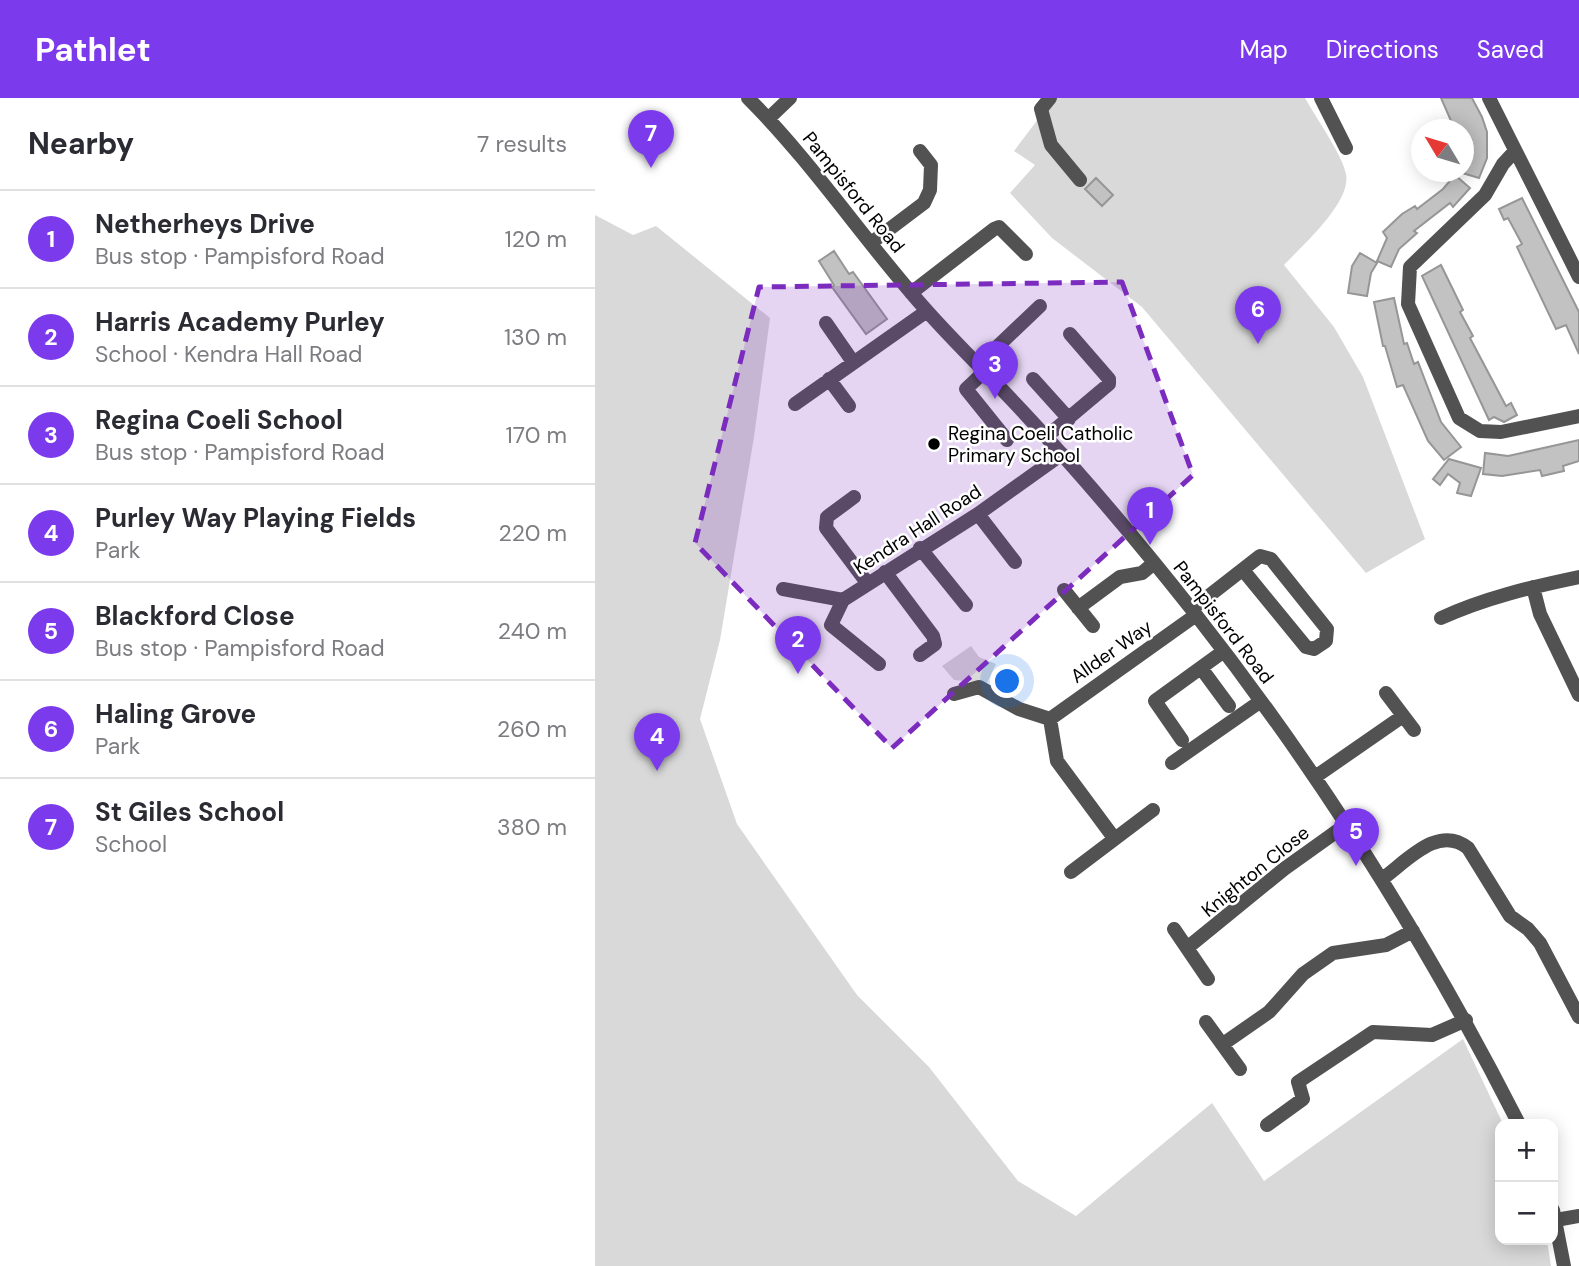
<!DOCTYPE html>
<html lang="en">
<head>
<meta charset="utf-8">
<style>
  :root { --surface:#fff; --page:#f2f2f3; --text:#2b2b33; --muted:#7c7c81; --line:#e1e1e2; --accent:#7c3aed }
  body { margin:0; font-family:"DM Sans",sans-serif; background:var(--page); color:var(--text) }
  .controls { position:absolute; right:21px; bottom:21px; display:grid; overflow:hidden; border-radius:14px; box-shadow:0 4px 18px #0003 }
  .controls button { width:63px; height:63px; display:grid; place-items:center; padding:0; border:0; border-bottom:2px solid var(--line); background:var(--surface); color:var(--text); font:35px sans-serif }
  .compass { position:absolute; left:816px; top:21px; width:63px; height:63px; border-radius:50%; background:var(--surface); box-shadow:0 4px 18px #0003; rotate:308deg }
  .you { position:absolute; left:413px; top:584px; width:24px; height:24px; margin:-18px; border:5px solid #fff; border-radius:50%; background:#1a73e8; box-shadow:0 0 0 10px #1a73e833 }
  .badge { display:grid; place-items:center; width:46px; height:46px; border-radius:50%; background:var(--accent); color:#fff; font-size:23px; font-weight:700 }
  .pin { position:absolute; translate:-50% -58px; filter:drop-shadow(0 2px 4px #0008) }
  .pin::after { content:''; position:absolute; top:37px; width:24px; height:21px; background:inherit; clip-path:polygon(0 0,100% 0,50% 100%) }
  .list { margin:0; padding:0; list-style:none }
  h2 { display:flex; justify-content:space-between; align-items:center; height:91px; margin:0; padding:0 28px; font-size:30px }
  h2 small { font-size:23px; font-weight:400; color:var(--muted) }
  .list li { display:grid; grid-template-columns:46px 1fr auto; gap:21px; align-items:center; box-sizing:border-box; height:98px; padding:0 28px; border-top:2px solid var(--line) }
  .list b { display:block; font-size:26px; white-space:nowrap }
  .list p { margin:0; font-size:23px; white-space:nowrap; color:var(--muted) }
  .list em { font-size:23px; font-style:normal; color:var(--muted) }
  .map { position:relative; flex:none; width:984px; height:1168px; overflow:hidden }
  header { display:flex; align-items:center; gap:42px; box-sizing:border-box; height:98px; padding:0 35px; background:var(--accent); color:#fff }
  header strong { font-size:33px }
  nav { display:flex; gap:38px; margin-inline-start:auto; font-size:24px }
  main { display:flex }
  aside { flex:1; background:var(--surface) }
  .map>svg:first-child { display:block }
</style>
</head>
<body>
<header>
<strong>Pathlet</strong>
<nav><a>Map</a><a>Directions</a><a>Saved</a></nav>
</header>
<main>
<aside>
<h2>Nearby<small>7 results</small></h2>
<ul class="list">
<li><span class="badge">1</span><div><b>Netherheys Drive</b><p>Bus stop · Pampisford Road</p></div><em>120 m</em></li>
<li><span class="badge">2</span><div><b>Harris Academy Purley</b><p>School · Kendra Hall Road</p></div><em>130 m</em></li>
<li><span class="badge">3</span><div><b>Regina Coeli School</b><p>Bus stop · Pampisford Road</p></div><em>170 m</em></li>
<li><span class="badge">4</span><div><b>Purley Way Playing Fields</b><p>Park</p></div><em>220 m</em></li>
<li><span class="badge">5</span><div><b>Blackford Close</b><p>Bus stop · Pampisford Road</p></div><em>240 m</em></li>
<li><span class="badge">6</span><div><b>Haling Grove</b><p>Park</p></div><em>260 m</em></li>
<li><span class="badge">7</span><div><b>St Giles School</b><p>School</p></div><em>380 m</em></li>
</ul>
</aside>
<div class="map">
<svg width="984" height="1168" viewBox="0 0 984 1168">
  <rect width="100%" height="100%" fill="#fff"/>
  <!-- green -->
  <path fill="#d9d9d9" d="M 459,0 L 710,0 C 720,18 748,58 751,76 C 757,104 707,148 689,167 L 739,229 L 768,279 L 830,441 L 771,475 L 547,209 L 457,140 L 415,95 L 440,67 L 419,53 Z
    M 0,117 L 38,137 L 61,128 L 175,220 L 159,339 L 125,542 L 105,621 L 142,726 L 262,897 L 334,969 L 423,1083 L 481,1118 L 617,1005 L 669,1083 L 868,941 L 908,1026 L 905,1026 L 905,1142 L 952,1142 L 956,1168 L 0,1168 Z
    M 376,548 L 384,559 L 401,566 L 392,585 L 359,582 L 347,568 Z"/>
  <!-- building -->
  <path fill="#c2c2c2" stroke="#969696" stroke-width="2" d="M 846,0 L 877,0 L 887,19 L 892,34 L 892,60 L 884,80 L 864,74 L 869,74 L 876,43 L 869,47 L 869,32 L 860,32 Z
    M 860,77 L 875,90 L 858,109 L 855,105 L 819,133 L 822,135 L 804,151 L 796,169 L 782,163 L 792,140 L 788,134 L 807,116 L 820,108 L 822,111 L 848,91 Z
    M 501,80 L 518,97 L 507,108 L 490,91 Z
    M 927,100 L 984,214 L 984,256 L 971,227 L 961,231 L 922,149 L 927,146 L 913,120 L 909,122 L 904,111 Z
    M 239,153 L 254,176 L 258,174 L 292,221 L 271,236 L 237,189 L 239,187 L 224,163 Z
    M 765,155 L 782,165 L 776,175 L 772,198 L 753,195 L 757,168 Z
    M 846,167 L 868,212 L 865,214 L 878,238 L 875,240 L 911,308 L 916,305 L 922,317 L 909,324 L 899,319 L 894,322 L 827,178 Z
    M 799,200 L 809,246 L 812,245 L 819,266 L 823,264 L 846,324 L 866,349 L 849,362 L 833,343 L 808,287 L 802,289 L 790,248 L 788,248 L 779,204 Z
    M 984,342 L 984,363 L 968,368 L 969,373 L 947,378 L 945,372 L 907,378 L 888,376 L 890,355 L 913,358 Z
    M 854,361 L 886,370 L 876,398 L 862,395 L 865,385 L 853,376 L 845,387 L 838,381 Z"/>
  <g fill="none" stroke-linecap="round" stroke-linejoin="round">
    <!-- minor -->
    <path stroke="#525252" stroke-width="14" d="M 153,0 C 219,66 270,144 332,213 C 363,248 398,281 430,316 C 489,379 545,446 598,513 C 724,673 832,845 924,1026
      M 455,0 L 446,11 L 456,47 L 485,82
      M 726,0 L 751,50
      M 894,0 L 984,179
      M 173,21 L 195,0
      M 920,53 L 908,66 L 890,97 L 815,169 L 813,206 L 864,320 L 885,333 L 906,334 L 984,318
      M 276,145 L 329,105 L 335,92 L 336,67 L 325,53
      M 316,195 L 399,131 L 404,129 L 431,156
      M 231,225 L 258,264
      M 383,267 L 445,208
      M 389,274 L 371,291 L 412,342
      M 234,281 L 254,308
      M 438,281 L 474,321
      M 200,306 L 332,213
      M 451,339 L 514,286 L 514,281 L 475,236
      M 259,399 L 232,419 L 231,430 L 273,486
      M 383,416 L 420,464
      M 325,450 L 371,507
      M 290,474 L 338,538 L 340,546 L 325,557
      M 938,489 L 945,516 L 984,597
      M 188,491 L 248,502 L 383,416 L 467,356
      M 469,492 L 498,528
      M 248,502 L 236,527 L 284,566
      M 483,510 L 525,479 L 547,475 L 559,465
      M 597,511 L 665,458 L 676,461 L 732,531 L 731,543 L 719,551 L 711,549 L 648,472
      M 846,520 C 890,500 936,489 984,479
      M 606,570 L 634,608
      M 791,595 L 819,632
      M 359,596 L 384,589 L 424,611 L 455,621
      M 455,621 L 601,517
      M 455,621 L 462,663 L 519,740
      M 587,642 L 560,603 L 629,553
      M 577,665 L 666,603
      M 720,679 L 808,618
      M 476,774 L 558,712
      M 787,781 C 812,763 843,726 873,750 L 915,818 L 933,831 L 945,845 L 984,919
      M 579,831 L 613,881
      M 592,850 L 689,771 L 752,726
      M 611,924 L 645,971
      M 628,946 L 674,914 L 708,876 L 738,855 L 791,847 L 818,833
      M 672,1027 L 708,1001 L 703,984 L 778,934 L 837,937 L 871,922
      M 958,1112 L 969,1168
      M 961,1122 L 984,1118"/>
  </g>
  <!-- marked area -->
  <path fill="#7b2cbf" fill-opacity="0.2" stroke="#7b2cbf" stroke-width="5" stroke-dasharray="14 9" stroke-linejoin="round" d="M 527,184 L 598,377 L 297,650 L 100,445 L 164,189 Z"/>
  <!-- markers -->
  <circle fill="#000" stroke="#fff" stroke-width="2.5" cx="339" cy="346" r="7"/>
  <g text-anchor="middle" stroke-width="5" stroke-linejoin="round" paint-order="stroke">
    <!-- street labels -->
    <g font-size="19" fill="#000" stroke="#fff">
      <text transform="translate(259 94) rotate(51)" y="7">Pampisford Road</text>
      <text transform="translate(322 431) rotate(-33)" y="7">Kendra Hall Road</text>
      <text transform="translate(629 524) rotate(52)" y="7">Pampisford Road</text>
      <text transform="translate(516 553) rotate(-35)" y="7">Allder Way</text>
      <text transform="translate(660 773) rotate(-39)" y="7">Knighton Close</text>
    </g>
    <!-- poi labels -->
    <g font-size="19" fill="#000" stroke="#fff" text-anchor="start">
      <text x="353" y="342">Regina Coeli Catholic<tspan x="353" dy="22">Primary School</tspan></text>
    </g>
  </g>
</svg>
<div class="controls">
<button>+</button>
<button>−</button>
</div>
<svg class="compass" viewBox="-18 -18 36 36"><path d="M0-13l5 13h-10z" fill="#e53935"/><path d="M0 13l5-13h-10z" fill="#7c7c81"/></svg>
<div class="you"></div>
<div class="pin badge" style="left:555px;top:447px">1</div>
<div class="pin badge" style="left:203px;top:576px">2</div>
<div class="pin badge" style="left:400px;top:301px">3</div>
<div class="pin badge" style="left:62px;top:673px">4</div>
<div class="pin badge" style="left:761px;top:768px">5</div>
<div class="pin badge" style="left:663px;top:246px">6</div>
<div class="pin badge" style="left:56px;top:70px">7</div>
</div>
</main>
</body>
</html>
